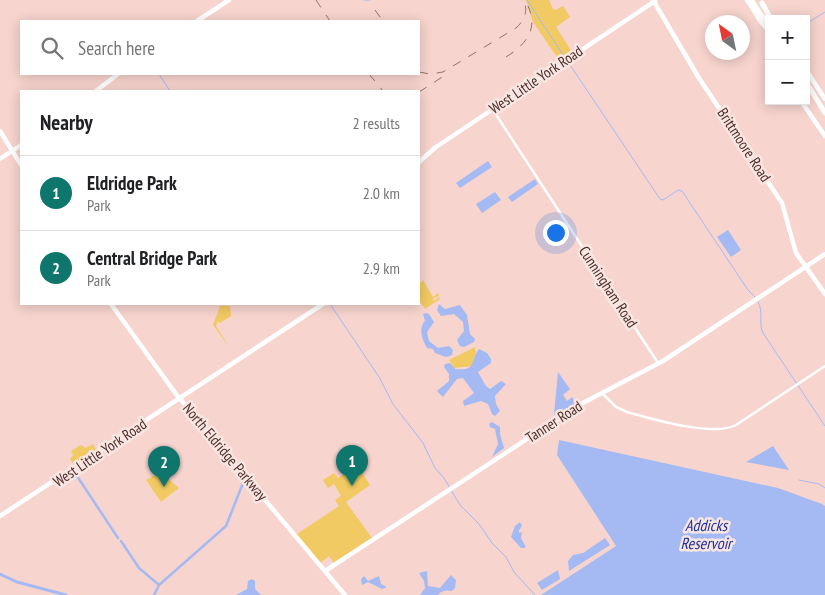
<!DOCTYPE html>
<html lang="en">
<head>
<meta charset="utf-8">
<style>
  :root { --surface:#fff; --page:#f2f2f2; --text:#202124; --muted:#757577; --line:#e0e0e0; --accent:#0f766e }
  body { margin:0; font-family:"PT Sans Narrow",sans-serif; background:var(--page); color:var(--text) }
  .controls { position:absolute; right:15px; top:15px; display:grid; overflow:hidden; border-radius:0px; box-shadow:0 2px 12px #0003 }
  .controls button { width:45px; height:45px; display:grid; place-items:center; padding:0; border:0; border-bottom:1px solid var(--line); background:var(--surface); color:var(--text); font:25px sans-serif }
  .compass { position:absolute; left:705px; top:15px; width:45px; height:45px; border-radius:50%; background:var(--surface); box-shadow:0 2px 12px #0003; rotate:327deg }
  .you { position:absolute; left:555px; top:232px; width:18px; height:18px; margin:-12px; border:4px solid #fff; border-radius:50%; background:#1a73e8; box-shadow:0 0 0 8px #1a73e833 }
  .badge { display:grid; place-items:center; width:32px; height:32px; border-radius:50%; background:var(--accent); color:#fff; font-size:16px; font-weight:700 }
  .pin { position:absolute; translate:-50% -41px; filter:drop-shadow(0 1px 2px #0008) }
  .pin::after { content:''; position:absolute; top:26px; width:18px; height:15px; background:inherit; clip-path:polygon(0 0,100% 0,50% 100%) }
  .list { margin:0; padding:0; list-style:none }
  h2 { display:flex; justify-content:space-between; align-items:center; height:65px; margin:0; padding:0 20px; font-size:21px }
  h2 small { font-size:16px; font-weight:400; color:var(--muted) }
  .list li { display:grid; grid-template-columns:32px 1fr auto; gap:15px; align-items:center; box-sizing:border-box; height:75px; padding:0 20px; border-top:1px solid var(--line) }
  .list b { display:block; font-size:19px; white-space:nowrap }
  .list p { margin:0; font-size:16px; white-space:nowrap; color:var(--muted) }
  .list em { font-size:16px; font-style:normal; color:var(--muted) }
  .icon { flex:none; width:28px; height:28px; fill:none; stroke:currentColor; stroke-width:2; stroke-linecap:round; stroke-linejoin:round }
  .map { position:relative; flex:none; width:825px; height:595px; overflow:hidden }
  .search { position:absolute; background:var(--surface); box-shadow:0 2px 12px #0003; left:20px; top:20px; width:400px; height:55px; display:flex; align-items:center; gap:12px; box-sizing:border-box; padding:0 18px; border-radius:0px; color:var(--muted); font-size:19px }
  .panel { position:absolute; background:var(--surface); box-shadow:0 2px 12px #0003; left:20px; top:90px; width:400px; height:215px; border-radius:0px }
  .map>svg:first-child { display:block }
</style>
</head>
<body>
<div class="map">
<svg width="825" height="595" viewBox="0 0 825 595">
  <rect width="100%" height="100%" fill="#f7d4ce"/>
  <!-- green -->
  <path fill="#f1ca63" d="M 526,0 L 549,0 L 553,9 L 556,10 L 563,6 L 570,17 L 556,27 L 572,52 L 569,54 L 567,51 L 568,55 L 559,60 L 533,22 Z
    M 423,280 L 433,297 L 438,293 L 439,296 L 433,298 L 434,301 L 439,297 L 440,299 L 425,309 L 419,300 L 419,284 Z
    M 220,306 L 230,306 L 231,316 L 220,323 L 218,321 L 216,326 L 229,347 L 213,325 Z
    M 475,347 L 476,353 L 472,366 L 454,368 L 449,360 Z
    M 93,444 L 96,450 L 74,465 L 70,459 L 73,455 L 71,451 L 81,445 L 86,448 Z
    M 357,465 L 370,485 L 346,502 L 372,538 L 334,563 L 329,556 L 320,563 L 297,534 L 339,506 L 335,500 L 341,496 L 334,484 L 328,488 L 323,480 L 334,473 L 338,478 Z
    M 160,472 L 179,488 L 161,502 L 146,480 Z"/>
  <!-- water -->
  <path fill="#a5baf3" d="M 488,161 L 492,167 L 460,188 L 456,183 Z
    M 535,179 L 538,184 L 512,202 L 508,197 Z
    M 495,192 L 501,200 L 482,213 L 476,204 Z
    M 728,230 L 741,250 L 731,257 L 717,237 Z
    M 439,304 L 445,309 L 460,305 L 467,315 L 470,334 L 475,339 L 474,342 L 464,347 L 460,346 L 457,340 L 464,331 L 463,322 L 454,314 L 441,316 L 437,310 Z
    M 426,313 L 429,314 L 434,322 L 427,332 L 429,341 L 438,348 L 449,346 L 453,350 L 452,355 L 446,357 L 435,353 L 433,349 L 427,348 C 422,339 418,329 425,321 L 423,314 Z
    M 479,349 L 487,353 L 491,359 L 491,363 L 478,372 L 486,386 L 490,389 L 501,381 L 506,384 L 495,396 L 496,404 L 500,411 L 495,416 L 492,414 L 488,404 L 481,401 L 464,406 L 463,401 L 474,393 L 463,378 L 457,379 L 443,397 L 437,391 L 449,381 L 449,374 L 444,367 L 445,364 L 450,363 L 455,369 C 477,371 469,363 479,349 Z
    M 558,372 L 570,389 L 563,395 L 567,401 L 572,397 L 576,404 L 556,418 L 554,414 Z
    M 492,422 L 500,427 L 500,434 L 504,448 L 492,457 L 498,444 L 495,429 L 490,427 L 489,424 Z
    M 559,440 L 778,488 L 822,504 L 825,506 L 825,595 L 541,595 L 616,546 L 557,455 Z
    M 773,446 L 789,470 L 746,462 Z
    M 520,522 L 522,526 L 519,530 L 519,533 L 522,532 L 521,538 L 526,547 L 524,548 L 521,548 L 511,537 L 515,526 Z
    M 605,538 L 610,545 L 569,571 L 568,561 L 573,555 L 583,553 Z
    M 558,570 L 560,579 L 542,590 L 537,583 Z
    M 427,571 L 428,586 L 440,588 L 451,575 L 456,580 L 455,588 L 452,591 C 447,590 442,590 438,595 L 420,595 L 425,588 L 424,581 L 419,573 Z
    M 364,576 L 368,581 L 379,576 L 381,584 L 387,587 L 382,589 L 368,582 L 362,585 L 361,579 Z
    M 252,579 L 255,581 L 255,589 L 261,595 L 236,595 L 247,589 L 248,581 Z"/>
  <g fill="none" stroke-linecap="round" stroke-linejoin="round">
    <!-- stream -->
    <path stroke="#a5baf3" stroke-width="1" d="M 364,0 L 370,0
      M 527,0 L 565,58
      M 806,24 L 825,12
      M 568,62 L 660,199 L 663,200 L 678,190 L 682,191 L 748,290 L 755,297
      M 159,74 L 170,91
      M 758,302 C 764,312 758,323 763,333 L 825,426
      M 330,304 L 379,377 L 393,404 L 423,443 L 435,468 L 444,478 L 460,505 L 479,524 L 492,543 L 506,557 L 514,572 L 535,595
      M 799,480 L 819,484 L 825,488"/>
    <!-- canal -->
    <path stroke="#a5baf3" stroke-width="2.5" d="M 75,473 L 118,538
      M 121,541 L 139,568 L 159,585 L 154,595
      M 159,585 L 226,526 L 243,483"/>
    <!-- river -->
    <path stroke="#a5baf3" stroke-width="3" d="M 0,574 L 17,582 L 66,595"/>
    <!-- minor -->
    <path stroke="#fff" stroke-width="2.5" d="M 493,110 L 658,363
      M 602,393 L 616,407 L 627,412 C 652,419 713,437 736,425 L 825,366"/>
    <!-- major -->
    <path stroke="#fff" stroke-width="4.5" d="M 653,0 L 699,78 L 782,203 L 796,253 L 825,294
      M 747,0 L 760,20
      M 197,21 L 229,0
      M 806,70 L 825,99
      M 96,91 L 118,74
      M 801,101 L 825,136
      M 0,131 L 21,165
      M 0,159 L 21,145
      M 419,162 L 436,147 L 655,1
      M 111,304 L 176,394 L 345,595
      M 0,516 L 323,304
      M 325,571 L 579,405 L 663,361 L 825,254"/>
    <!-- highway -->
    <path stroke="#fff" stroke-width="5" d="M 751,0 L 769,26
      M 762,3 L 771,19
      M 759,19 L 769,31
      M 806,82 L 825,113"/>
    <!-- rail -->
    <path stroke="#93716c" stroke-width="1" stroke-dasharray="9 9" stroke-linecap="butt" d="M 316,0 L 330,21
      M 375,10 L 383,21
      M 506,57 C 525,45 539,30 528,6
      M 419,72 L 430,74 L 443,72 L 516,28 C 525,20 528,11 524,0
      M 369,74 L 383,91
      M 419,92 L 447,74"/>
  </g>
  <g text-anchor="middle" stroke-width="5" stroke-linejoin="round" paint-order="stroke">
    <!-- street labels -->
    <g font-size="15" fill="#4e2d29" stroke="#f8e6e3">
      <text transform="translate(536 80) rotate(-34)" y="5">West Little York Road</text>
      <text transform="translate(744 145) rotate(57)" y="5">Brittmoore Road</text>
      <text transform="translate(608 287) rotate(57)" y="5">Cunningham Road</text>
      <text transform="translate(554 422) rotate(-33)" y="5">Tanner Road</text>
      <text transform="translate(225 452) rotate(50)" y="5">North Eldridge Parkway</text>
      <text transform="translate(100 453) rotate(-34)" y="5">West Little York Road</text>
    </g>
    <!-- water labels -->
    <g font-size="16" font-style="italic" fill="#1f309a" stroke="#f8e6e3">
      <text x="706" y="531">Addicks<tspan x="706" dy="18">Reservoir</tspan></text>
    </g>
  </g>
</svg>
<div class="controls">
<button>+</button>
<button>−</button>
</div>
<svg class="compass" viewBox="-18 -18 36 36"><path d="M0-13l5 13h-10z" fill="#e53935"/><path d="M0 13l5-13h-10z" fill="#757577"/></svg>
<div class="you"></div>
<div class="pin badge" style="left:352px;top:486px">1</div>
<div class="pin badge" style="left:164px;top:487px">2</div>
<div class="search"><svg class="icon" aria-label="search" viewBox="0 0 24 24"><circle cx="10" cy="10" r="6"/><path d="M15 15l6 6"/></svg>Search here</div>
<section class="panel">
<h2>Nearby<small>2 results</small></h2>
<ul class="list">
<li><span class="badge">1</span><div><b>Eldridge Park</b><p>Park</p></div><em>2.0 km</em></li>
<li><span class="badge">2</span><div><b>Central Bridge Park</b><p>Park</p></div><em>2.9 km</em></li>
</ul>
</section>
</div>
</body>
</html>
